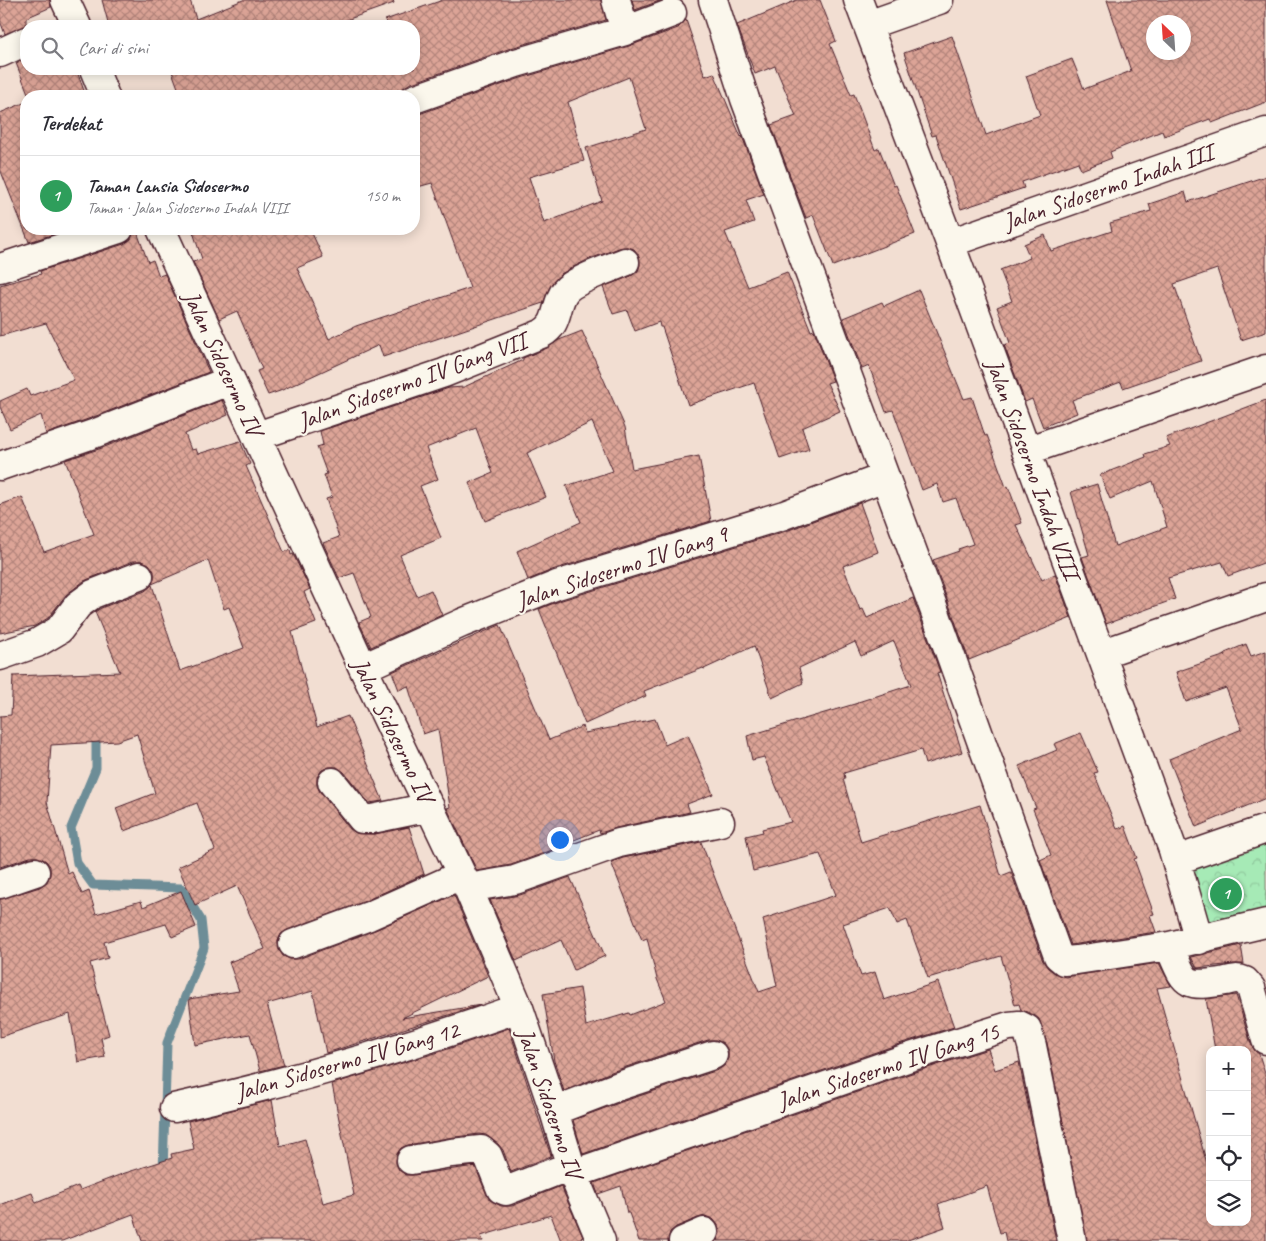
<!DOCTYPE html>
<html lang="id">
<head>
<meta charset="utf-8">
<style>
  :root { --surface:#fff; --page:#f2f2f3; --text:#2b2b33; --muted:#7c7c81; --line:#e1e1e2; --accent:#7c3aed }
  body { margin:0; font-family:Caveat,sans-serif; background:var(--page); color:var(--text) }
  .controls { position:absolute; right:15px; bottom:15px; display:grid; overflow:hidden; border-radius:10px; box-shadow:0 2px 12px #0003 }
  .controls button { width:45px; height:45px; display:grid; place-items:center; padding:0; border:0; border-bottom:1px solid var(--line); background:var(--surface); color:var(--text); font:25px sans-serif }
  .compass { position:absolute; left:1146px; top:15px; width:45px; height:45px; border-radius:50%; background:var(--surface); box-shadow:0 2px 12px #0003; rotate:335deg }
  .you { position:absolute; left:559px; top:839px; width:18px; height:18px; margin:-12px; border:4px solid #fff; border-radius:50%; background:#1a73e8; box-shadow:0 0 0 8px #1a73e833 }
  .badge { display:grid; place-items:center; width:32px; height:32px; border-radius:50%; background:var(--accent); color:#fff; font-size:16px; font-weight:700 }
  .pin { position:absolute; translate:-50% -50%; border:2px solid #fff; box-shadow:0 1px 5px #0006 }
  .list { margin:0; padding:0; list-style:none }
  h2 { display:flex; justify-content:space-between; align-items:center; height:65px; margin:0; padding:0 20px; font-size:21px }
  h2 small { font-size:16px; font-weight:400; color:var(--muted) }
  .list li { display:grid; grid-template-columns:32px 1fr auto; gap:15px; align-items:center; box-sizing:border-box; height:80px; padding:0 20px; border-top:1px solid var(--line) }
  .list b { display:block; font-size:19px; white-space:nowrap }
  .list p { margin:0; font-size:16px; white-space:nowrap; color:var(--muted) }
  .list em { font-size:16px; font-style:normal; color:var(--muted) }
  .icon { flex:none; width:28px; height:28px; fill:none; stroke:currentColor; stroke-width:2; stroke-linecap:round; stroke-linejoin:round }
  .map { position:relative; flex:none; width:1266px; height:1241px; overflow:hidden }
  .search { position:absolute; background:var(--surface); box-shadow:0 2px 12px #0003; left:20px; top:20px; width:400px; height:55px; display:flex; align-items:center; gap:12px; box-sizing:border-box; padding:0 18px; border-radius:20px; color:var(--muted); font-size:19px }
  .panel { position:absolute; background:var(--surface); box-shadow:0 2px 12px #0003; left:20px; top:90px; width:400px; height:145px; border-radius:20px }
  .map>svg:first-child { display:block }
</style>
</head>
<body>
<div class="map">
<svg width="1266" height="1241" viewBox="0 0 1266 1241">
  <defs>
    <pattern id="park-crowns" width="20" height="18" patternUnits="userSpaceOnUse" patternTransform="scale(1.25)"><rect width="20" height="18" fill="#a6eab6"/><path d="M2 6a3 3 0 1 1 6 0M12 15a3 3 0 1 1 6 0" fill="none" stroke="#90c89d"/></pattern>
    <pattern id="building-cross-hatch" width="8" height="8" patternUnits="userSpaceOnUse" patternTransform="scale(1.25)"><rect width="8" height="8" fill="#dca497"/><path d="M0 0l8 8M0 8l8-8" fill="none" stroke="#b4857b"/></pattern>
  </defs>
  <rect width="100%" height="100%" fill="#f2ded2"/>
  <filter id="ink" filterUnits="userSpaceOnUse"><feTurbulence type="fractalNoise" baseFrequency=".02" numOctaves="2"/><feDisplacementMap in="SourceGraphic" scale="10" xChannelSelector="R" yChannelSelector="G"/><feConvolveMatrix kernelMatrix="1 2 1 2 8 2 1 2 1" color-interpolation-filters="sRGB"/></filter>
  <g filter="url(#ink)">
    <!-- park -->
    <path fill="url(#park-crowns)" stroke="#788470" d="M 1266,840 L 1266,932 L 1195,928 L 1177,860 Z"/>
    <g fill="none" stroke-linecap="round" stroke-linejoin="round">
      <!-- stream -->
      <path stroke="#6d8d97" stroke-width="9" d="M 96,732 L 96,768 L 71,828 L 77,863 L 93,885 L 181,888 L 201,920 L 204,948 L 167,1043 L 163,1172"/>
    </g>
    <!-- building -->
    <path fill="url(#building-cross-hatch)" stroke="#4a1f2b" fill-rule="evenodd" d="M 0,0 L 50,0 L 51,7 L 26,18 L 26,26 L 5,34 L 0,21 Z
      M 102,0 L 190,0 L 196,19 L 243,0 L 393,0 L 394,3 L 335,24 L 335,26 L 109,26 Z
      M 443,0 L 601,0 L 606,20 L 511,48 L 409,84 L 402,89 L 400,92 L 389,96 L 181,96 L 171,69 L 414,69 L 414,26 L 387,26 L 385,20 Z
      M 632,0 L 662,0 L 635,10 Z
      M 797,0 L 820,0 L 836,41 L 830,44 L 851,95 L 854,94 L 875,150 L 879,148 L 894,186 L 896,185 L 915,234 L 833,266 L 813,215 L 806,218 L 771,125 L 796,116 L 775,66 L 755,74 L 737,25 Z
      M 1107,0 L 1266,0 L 1266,102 L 1212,123 L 1210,119 L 1164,136 L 1162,131 L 1110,152 L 1112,158 L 1081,170 L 1078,162 L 1022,182 L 1024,188 L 961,209 L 936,135 L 932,136 L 904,53 L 952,36 L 986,135 L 1040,115 L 1026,76 L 1072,59 L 1084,89 L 1131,71 ZM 1154,22 L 1184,22 L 1184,52 L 1154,52 Z
      M 686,20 L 705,76 L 714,73 L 741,137 L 742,136 L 764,194 L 746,200 L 754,222 L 725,232 L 748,287 L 787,272 L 811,331 L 814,330 L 833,381 L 827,383 L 840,411 L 802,428 L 809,449 L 780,459 L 754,383 L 688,405 L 662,327 L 660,327 L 659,322 L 635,331 L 627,310 L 613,314 L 603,287 L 631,276 L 638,271 L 640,265 L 639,256 L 634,249 L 627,247 L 619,248 L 587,260 L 561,274 L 552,283 L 543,303 L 383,357 L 379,345 L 280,391 L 268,395 L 257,371 L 262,369 L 237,311 L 219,319 L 193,262 L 202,259 L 192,229 L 310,229 L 323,257 L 297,268 L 329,339 L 356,326 L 470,288 L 432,183 L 414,188 L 414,114 L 419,114 L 521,78 L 629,46 L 678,28 ZM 629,77 L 646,129 L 586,148 L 602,201 L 544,223 L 529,177 L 584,161 L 568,102 Z
      M 26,58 L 26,69 L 76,69 L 86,96 L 29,96 L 16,63 Z
      M 26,102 L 26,229 L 70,229 L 29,242 L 0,169 L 0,113 Z
      M 1266,176 L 1266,332 L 1241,340 L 1217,269 L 1174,284 L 1201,361 L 1123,388 L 1121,382 L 1072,400 L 1077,413 L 1043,427 L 1032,399 L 1025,402 L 1004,345 L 1010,343 L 997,307 L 1012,301 L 1000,270 L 1030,258 L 1024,244 L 1045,235 L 1051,251 L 1112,231 L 1110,223 L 1151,211 L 1149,204 L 1185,192 L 1188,202 Z
      M 134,229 L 136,229 L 148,262 L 153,260 L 159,276 L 165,274 L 209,372 L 91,418 L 46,434 L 41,415 L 10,429 L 0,407 L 0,401 L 27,389 L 30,396 L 74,380 L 46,323 L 0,336 L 0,285 L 41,274 L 40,271 L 124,244 L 131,239 Z
      M 919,290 L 964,399 L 972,397 L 985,436 L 987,435 L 1006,487 L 1008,486 L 1022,523 L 1016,525 L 1042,580 L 1055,574 L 1071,618 L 969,660 L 933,560 L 959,551 L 958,549 L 973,544 L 956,498 L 943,502 L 937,484 L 922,490 L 893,410 L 886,412 L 869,366 L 862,369 L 843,318 L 882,302 L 884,306 Z
      M 582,331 L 625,427 L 632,469 L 699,456 L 711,521 L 552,570 L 528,580 L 517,551 L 581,522 L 566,486 L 613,471 L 592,422 L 527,453 L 546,497 L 485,521 L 469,483 L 493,473 L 476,428 L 426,448 L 438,479 L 420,486 L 441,538 L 400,555 L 417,596 L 431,590 L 442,615 L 371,647 L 359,622 L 371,617 L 354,573 L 339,578 L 323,543 L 339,537 L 326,499 L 332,497 L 324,475 L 327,474 L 317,447 L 323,445 L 320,431 L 449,388 L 464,387 L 523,360 L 523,358 L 547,348 L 559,340 Z
      M 222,400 L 228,415 L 185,434 L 191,450 L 196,449 L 198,454 L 240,441 L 250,464 L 246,466 L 284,552 L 290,550 L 291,555 L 293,554 L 310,589 L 304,592 L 316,623 L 292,632 L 317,727 L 348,716 L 383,801 L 369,803 L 344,772 L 337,767 L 329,767 L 322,770 L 317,777 L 317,785 L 320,792 L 350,829 L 356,833 L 375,834 L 409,827 L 424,874 L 363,902 L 287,930 L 281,934 L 278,941 L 279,950 L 283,956 L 290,959 L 298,959 L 375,930 L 454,895 L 488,976 L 402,1018 L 481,1005 L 326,1053 L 313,991 L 267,1004 L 284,1065 L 260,1071 L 250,1034 L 195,1045 L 189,999 L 239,991 L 229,962 L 265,949 L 237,886 L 195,905 L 178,867 L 215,850 L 197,803 L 124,831 L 116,808 L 155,793 L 137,734 L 117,741 L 51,745 L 47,802 L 68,874 L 72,872 L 82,894 L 89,891 L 96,914 L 141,901 L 143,907 L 181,891 L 196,927 L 172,937 L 166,924 L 104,942 L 108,958 L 90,963 L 109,1035 L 101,1038 L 105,1057 L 78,1062 L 70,1014 L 0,1037 L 0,899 L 40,887 L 47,882 L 50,875 L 50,866 L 46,861 L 38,857 L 30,857 L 0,867 L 0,716 L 11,715 L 13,676 L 120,672 L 95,612 L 101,608 L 145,591 L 152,585 L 180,671 L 244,648 L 229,607 L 224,609 L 208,560 L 152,584 L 154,578 L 154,571 L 149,564 L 142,561 L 133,561 L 84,581 L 66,595 L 48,618 L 35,626 L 0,633 L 0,505 L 22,497 L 44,552 L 94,534 L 65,460 L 102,448 Z
      M 1266,400 L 1266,562 L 1228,576 L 1222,562 L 1168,578 L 1175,599 L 1106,624 L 1082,557 L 1089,555 L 1071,492 L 1097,484 L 1115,546 L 1167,527 L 1153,481 L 1110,499 L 1100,475 L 1146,457 L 1145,454 L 1170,446 L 1166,438 Z
      M 860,503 L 878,552 L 843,566 L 860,610 L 863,609 L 867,618 L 913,598 L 940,672 L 937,673 L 962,752 L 925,764 L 921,750 L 844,773 L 845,779 L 843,779 L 861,842 L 980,805 L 1001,876 L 1011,872 L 1043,961 L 1048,968 L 1055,973 L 1065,977 L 1159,963 L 1171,986 L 1157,988 L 1207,1164 L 1210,1163 L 1210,1222 L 1247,1222 L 1247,1050 L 1215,1050 L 1206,999 L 1236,995 L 1251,1044 L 1255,1051 L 1259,1054 L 1266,1077 L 1266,1241 L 1087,1241 L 1047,1043 L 1039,1019 L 1034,1015 L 1021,1010 L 1019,1004 L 1015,1005 L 1001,956 L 928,978 L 907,920 L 897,924 L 890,908 L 843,924 L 861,976 L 875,972 L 884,1000 L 938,982 L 954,1027 L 902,1043 L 583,1154 L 573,1120 L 624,1101 L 718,1070 L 725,1065 L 728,1058 L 728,1050 L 723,1043 L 716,1040 L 708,1040 L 614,1071 L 564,1091 L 554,1061 L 543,994 L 580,988 L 586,1026 L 629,1013 L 630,1015 L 666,1001 L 657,979 L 647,938 L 642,940 L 611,862 L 623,858 L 701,842 L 759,992 L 777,986 L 763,919 L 836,895 L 820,854 L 753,871 L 746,836 L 763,832 L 762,829 L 791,822 L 764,757 L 752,760 L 747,736 L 858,703 L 858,702 L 911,685 L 894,641 L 861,656 L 855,642 L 799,668 L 803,683 L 772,698 L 754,646 L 704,669 L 703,668 L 644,691 L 646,696 L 585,724 L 539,609 L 562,600 L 789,530 Z
      M 500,625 L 549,740 L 583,726 L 585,733 L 655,719 L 665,745 L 688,735 L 713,794 L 687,804 L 690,812 L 616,828 L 600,833 L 599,830 L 557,847 L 558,848 L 511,865 L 477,871 L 447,808 L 450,807 L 438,729 L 423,734 L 408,686 L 399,690 L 392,672 Z
      M 1246,644 L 1251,656 L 1266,651 L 1266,798 L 1196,827 L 1169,759 L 1242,729 L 1226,688 L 1186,702 L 1176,672 L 1226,655 L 1225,653 Z
      M 1081,733 L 1098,772 L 1094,773 L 1117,829 L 1125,826 L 1137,858 L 1134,859 L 1154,914 L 1150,915 L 1156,932 L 1071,945 L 1040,860 L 1051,855 L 1033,809 L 1036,808 L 1019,766 L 1057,750 L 1054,744 Z
      M 570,877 L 605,956 L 574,970 L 561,940 L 516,961 L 490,900 L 520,895 Z
      M 1241,945 L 1244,964 L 1234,964 L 1197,968 L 1191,957 Z
      M 509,1028 L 551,1156 L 511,1172 L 503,1150 L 498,1144 L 486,1135 L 479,1134 L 448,1138 L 408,1145 L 401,1148 L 397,1154 L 396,1163 L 399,1170 L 406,1175 L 413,1175 L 475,1166 L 487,1195 L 490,1200 L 501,1206 L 512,1206 L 561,1186 L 583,1237 L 573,1241 L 561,1241 L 551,1215 L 481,1236 L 483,1241 L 142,1241 L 133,1214 L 62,1241 L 0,1241 L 0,1205 L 32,1193 L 36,1203 L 78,1186 L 80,1190 L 122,1174 L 172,1158 L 171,1154 L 194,1149 L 188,1121 L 272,1100 L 280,1146 L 305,1139 L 323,1203 L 354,1195 L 332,1084 L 439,1052 Z
      M 988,1049 L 995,1070 L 1019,1062 L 1056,1241 L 1006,1241 L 1004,1232 L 1000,1233 L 987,1186 L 938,1204 L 945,1227 L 905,1241 L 717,1241 L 720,1233 L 718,1225 L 713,1219 L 705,1216 L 698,1218 L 676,1227 L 670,1232 L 668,1241 L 639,1241 L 629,1213 L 627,1213 L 621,1186 L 598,1194 L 594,1183 L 912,1073 Z"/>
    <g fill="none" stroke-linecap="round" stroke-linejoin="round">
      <!-- minor casing -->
      <g stroke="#4a1f2b" stroke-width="31">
        <path id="minor" d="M 65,0 L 77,26
          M 616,0 L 625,31
          M 713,0 L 745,99 L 934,609 L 1058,956 L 1064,961 L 1077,960 L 1169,946 L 1266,923
          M 858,0 L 950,243 L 1173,850 L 1199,940
          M 868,25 L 939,0
          M 0,53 L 26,41
          M 94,69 L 105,96
          M 414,99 L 516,63 L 625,31 L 672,13
          M 161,229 L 363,668 L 468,888 L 519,1008 L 554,1111 L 573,1174 L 601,1241
          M 950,243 L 1266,132
          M 0,268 L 119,229
          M 257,436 L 444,373 L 541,334 C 560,324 554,306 565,291 C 574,280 611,268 625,262
          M 1026,451 L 1266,369
          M 0,466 L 96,433 L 231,380
          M 1101,654 L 1266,597
          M 0,656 L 37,643 L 59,630 L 78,605 L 93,594 L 139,576
          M 363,668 L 462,623 L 557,585 L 784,515 L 885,477
          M 332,782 L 362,819 L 372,819 L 430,807
          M 1177,860 L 1266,829
          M 0,884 L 35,872
          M 468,888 L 515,880 L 619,843 L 720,822
          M 293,944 L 369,916 L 461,875
          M 1169,946 C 1186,984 1182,988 1226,981 C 1233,979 1238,978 1245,981 L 1251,988 L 1266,1040
          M 174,1108 C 291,1082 406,1048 519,1008
          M 554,1111 L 619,1086 L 713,1055
          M 411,1160 L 451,1153 L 481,1150 L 488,1156 L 501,1189 L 506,1191 L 570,1166
          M 573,1174 L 907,1058 L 1009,1026 L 1019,1025 L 1027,1029 L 1032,1046 L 1072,1241
          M 683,1241 L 704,1232"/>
      </g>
      <!-- minor -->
      <use href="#minor" stroke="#fbf7ec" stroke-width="28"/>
    </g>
  </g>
  <g text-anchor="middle" stroke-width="4.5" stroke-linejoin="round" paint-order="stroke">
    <!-- street labels -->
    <g font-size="24" fill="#4a1f2b" stroke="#fbf7ec">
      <text transform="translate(1108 187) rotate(-19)" y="8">Jalan Sidosermo Indah III</text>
      <text transform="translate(223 363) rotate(65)" y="8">Jalan Sidosermo IV</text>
      <text transform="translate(412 381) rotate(-20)" y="8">Jalan Sidosermo IV Gang VII</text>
      <text transform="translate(1033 469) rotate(70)" y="8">Jalan Sidosermo Indah VIII</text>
      <text transform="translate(622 567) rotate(-18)" y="8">Jalan Sidosermo IV Gang 9</text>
      <text transform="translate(393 730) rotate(64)" y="8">Jalan Sidosermo IV</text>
      <text transform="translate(347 1061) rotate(-16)" y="8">Jalan Sidosermo IV Gang 12</text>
      <text transform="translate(888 1066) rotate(-18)" y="8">Jalan Sidosermo IV Gang 15</text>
      <text transform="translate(550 1103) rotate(71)" y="8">Jalan Sidosermo IV</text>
    </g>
  </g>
</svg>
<div class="controls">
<button>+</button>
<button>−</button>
<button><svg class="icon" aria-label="locate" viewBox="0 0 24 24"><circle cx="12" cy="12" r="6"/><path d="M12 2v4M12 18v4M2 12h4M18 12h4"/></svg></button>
<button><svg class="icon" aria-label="layers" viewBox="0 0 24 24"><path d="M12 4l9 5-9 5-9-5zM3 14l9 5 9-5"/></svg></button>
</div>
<svg class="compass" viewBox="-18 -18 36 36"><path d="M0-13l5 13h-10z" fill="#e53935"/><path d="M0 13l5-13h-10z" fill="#7c7c81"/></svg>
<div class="you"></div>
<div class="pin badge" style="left:1226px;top:894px;background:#2e9e5b">1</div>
<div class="search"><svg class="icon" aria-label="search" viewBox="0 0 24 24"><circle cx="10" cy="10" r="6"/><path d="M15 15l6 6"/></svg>Cari di sini</div>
<section class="panel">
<h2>Terdekat<small></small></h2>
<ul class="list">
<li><span class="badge" style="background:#2e9e5b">1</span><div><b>Taman Lansia Sidosermo</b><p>Taman · Jalan Sidosermo Indah VIII</p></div><em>150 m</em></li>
</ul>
</section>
</div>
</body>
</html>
